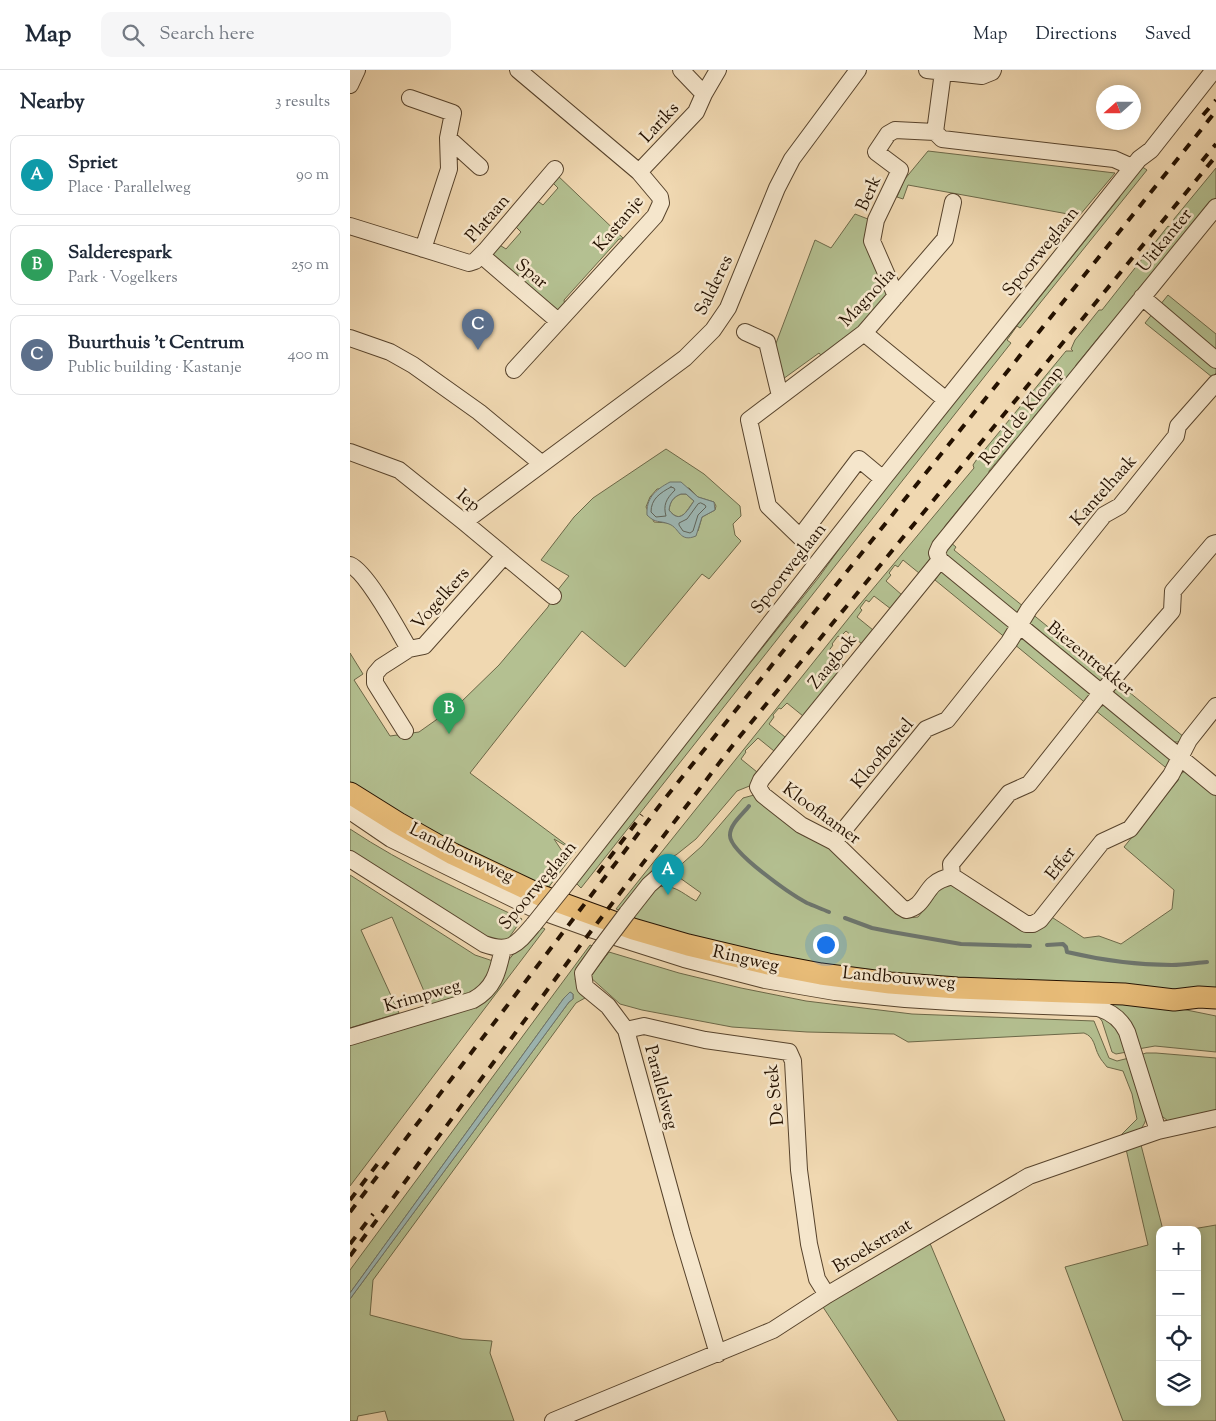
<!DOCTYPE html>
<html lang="en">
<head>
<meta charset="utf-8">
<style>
  :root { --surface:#fff; --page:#f6f6f7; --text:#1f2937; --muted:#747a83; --line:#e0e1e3; --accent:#b45309 }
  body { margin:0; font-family:"Sorts Mill Goudy",serif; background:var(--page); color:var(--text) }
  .controls { position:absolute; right:15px; bottom:15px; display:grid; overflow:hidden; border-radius:10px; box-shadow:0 2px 12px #0003 }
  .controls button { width:45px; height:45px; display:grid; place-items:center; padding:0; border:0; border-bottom:1px solid var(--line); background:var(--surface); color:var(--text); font:25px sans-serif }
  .compass { position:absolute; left:746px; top:15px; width:45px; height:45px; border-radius:50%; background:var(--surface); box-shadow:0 2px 12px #0003; rotate:249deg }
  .you { position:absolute; left:475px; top:874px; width:18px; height:18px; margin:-12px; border:4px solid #fff; border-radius:50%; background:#1a73e8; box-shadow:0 0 0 8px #1a73e833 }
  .badge { display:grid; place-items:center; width:32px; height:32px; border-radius:50%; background:var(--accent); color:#fff; font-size:16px; font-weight:700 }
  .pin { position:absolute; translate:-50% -41px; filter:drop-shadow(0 1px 2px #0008) }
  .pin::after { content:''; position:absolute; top:26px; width:18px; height:15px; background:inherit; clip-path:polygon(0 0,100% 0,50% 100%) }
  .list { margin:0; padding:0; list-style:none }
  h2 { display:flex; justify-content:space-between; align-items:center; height:65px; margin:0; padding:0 20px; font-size:21px }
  h2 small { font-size:16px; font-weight:400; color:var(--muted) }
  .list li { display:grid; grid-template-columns:32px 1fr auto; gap:15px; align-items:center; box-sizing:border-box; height:80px; margin:0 10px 10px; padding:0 10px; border:1px solid var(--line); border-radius:10px }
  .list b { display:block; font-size:19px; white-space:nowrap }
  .list p { margin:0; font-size:16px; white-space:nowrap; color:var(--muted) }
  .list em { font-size:16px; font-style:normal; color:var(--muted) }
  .icon { flex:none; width:28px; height:28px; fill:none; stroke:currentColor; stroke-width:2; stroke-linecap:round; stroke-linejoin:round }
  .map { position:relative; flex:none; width:866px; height:1351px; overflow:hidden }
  header { display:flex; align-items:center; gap:30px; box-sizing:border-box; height:70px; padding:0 25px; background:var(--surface); border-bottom:1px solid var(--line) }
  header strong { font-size:24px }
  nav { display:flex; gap:28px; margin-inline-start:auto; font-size:18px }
  .search { width:350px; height:45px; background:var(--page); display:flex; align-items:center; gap:12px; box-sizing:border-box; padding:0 18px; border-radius:10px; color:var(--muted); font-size:19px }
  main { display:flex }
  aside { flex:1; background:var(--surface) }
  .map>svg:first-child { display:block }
</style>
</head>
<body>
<header>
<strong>Map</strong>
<div class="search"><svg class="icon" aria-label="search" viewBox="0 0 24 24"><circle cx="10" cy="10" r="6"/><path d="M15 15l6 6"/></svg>Search here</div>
<nav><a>Map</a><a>Directions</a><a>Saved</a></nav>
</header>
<main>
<aside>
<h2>Nearby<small>3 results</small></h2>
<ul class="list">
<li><span class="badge" style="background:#0f9aa8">A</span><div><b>Spriet</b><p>Place · Parallelweg</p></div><em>90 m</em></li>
<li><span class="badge" style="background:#2e9e5b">B</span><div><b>Salderespark</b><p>Park · Vogelkers</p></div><em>250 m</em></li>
<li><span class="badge" style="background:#5c6f8a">C</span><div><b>Buurthuis 't Centrum</b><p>Public building · Kastanje</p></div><em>400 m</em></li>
</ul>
</aside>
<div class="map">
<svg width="866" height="1351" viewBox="0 0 866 1351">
  <rect width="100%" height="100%" fill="#f0d8b1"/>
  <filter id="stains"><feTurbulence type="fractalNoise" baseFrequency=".004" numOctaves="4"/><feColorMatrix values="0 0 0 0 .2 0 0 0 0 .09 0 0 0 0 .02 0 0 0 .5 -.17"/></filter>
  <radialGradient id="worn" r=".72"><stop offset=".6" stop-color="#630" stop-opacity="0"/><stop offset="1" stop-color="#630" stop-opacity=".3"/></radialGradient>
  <!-- green -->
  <path fill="#b4c091" stroke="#6c6848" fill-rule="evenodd" d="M 578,81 L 765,103 L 729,146 L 558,115 L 553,129 L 547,127 L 554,110 Z
    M 791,96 L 797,100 L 670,258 L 667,256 L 657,270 L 661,273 L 231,818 L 225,812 L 469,507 L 548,397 L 669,253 L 770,127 L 768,124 Z
    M 866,98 L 866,130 L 758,262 L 752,263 L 726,295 L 726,301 L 715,315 L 709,316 L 683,348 L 683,353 L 670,369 L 665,370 L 639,401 L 639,407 L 626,424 L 620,425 L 595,456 C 595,470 578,492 569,503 L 553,490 L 548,497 L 545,495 L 539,503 L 541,505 L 536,511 L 552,525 L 541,539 L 524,526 L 519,532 L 516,530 L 510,538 L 512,540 L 507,547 L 523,560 L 512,574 L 496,561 L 490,567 L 488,566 L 482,574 L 483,575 L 478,582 L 494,596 L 453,646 L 437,633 L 431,639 L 429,638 L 423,645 L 424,647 L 419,654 L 435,667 L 424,681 L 408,668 L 395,681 L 396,682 L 391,689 L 407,702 L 412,696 L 402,715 L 387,721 L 346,769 L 326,785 L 317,788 L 272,841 L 266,839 L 506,539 L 624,398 L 623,395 L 627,389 L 716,281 L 723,281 L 721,279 L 725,270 L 749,240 L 752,240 L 818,156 L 828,163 L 830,161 L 822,155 L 824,149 Z
    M 206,104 L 274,169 L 269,169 L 214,230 L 215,236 L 208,242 L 142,187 L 143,180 L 148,174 L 156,179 L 171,162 L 164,155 L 185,129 L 193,135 L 208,118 L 200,110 Z
    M 505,144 L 523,151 L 539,228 L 514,261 L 474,289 L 469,283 L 433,309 L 434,318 L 425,276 L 465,170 L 481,178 Z
    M 818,225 L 866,264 L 866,281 L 810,235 Z
    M 803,243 L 866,294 L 866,303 L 862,307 L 795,253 Z
    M 316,379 L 354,404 L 390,436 L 391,446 L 383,454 L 385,465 L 391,471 L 359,509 L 352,504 L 275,597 L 232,561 L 120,703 L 226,782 L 204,769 L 212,781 L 222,786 L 198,818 C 133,786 58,755 0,712 L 0,583 L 13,604 L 4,610 L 40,666 L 69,662 L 110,633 L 149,595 L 198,537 L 203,526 L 219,506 L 191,490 L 224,447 L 243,428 ZM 339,418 L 348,427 L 364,432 L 366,436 L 365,440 L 352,447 L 348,461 L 319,453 L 304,452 L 296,437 L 300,427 L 307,419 Z
    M 331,424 L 336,424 L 344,431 C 336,441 331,455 319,440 C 320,432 323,427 331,424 Z
    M 600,472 L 606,477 L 604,480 L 674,537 L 669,542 L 665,543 L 600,492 L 595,483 Z
    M 591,502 L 593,502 L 659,554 L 657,569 L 585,510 Z
    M 681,543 L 761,608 L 752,613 L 684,561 L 678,550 Z
    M 674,569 L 741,622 L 738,635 L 664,574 L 669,570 Z
    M 768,613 L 834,667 L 828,672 L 822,672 L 765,625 L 764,621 Z
    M 754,635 L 821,687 L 820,701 L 745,640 Z
    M 835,701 L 866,725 L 866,926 L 569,908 L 447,895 L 279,851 L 305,817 C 325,814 330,822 346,831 L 351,823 L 330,808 L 325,800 L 352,776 L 393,728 L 404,725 L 474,771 L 557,848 L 568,847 L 587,823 L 587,817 L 601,813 L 678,860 L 700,846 L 734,868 L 749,866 L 771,874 L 822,839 L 824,820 L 774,777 L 829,709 L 826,707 Z
    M 0,759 C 54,795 114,822 172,849 L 156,872 L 144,872 L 0,782 Z
    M 0,805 L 125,885 L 143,891 L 140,906 L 126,922 L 80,935 L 42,847 L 11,860 L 49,943 L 0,958 Z
    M 191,857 L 195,859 L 0,1116 L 0,974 L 131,934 L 157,892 L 166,881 Z
    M 240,875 L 246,877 L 225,909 L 235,928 L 226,933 L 23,1210 L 20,1245 L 112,1269 L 142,1271 L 140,1283 L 164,1351 L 38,1351 L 35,1341 L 8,1346 L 7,1351 L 0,1351 L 0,1229 L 219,932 L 223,929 L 223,924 L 220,922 L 214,928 L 0,1223 L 0,1200 Z
    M 259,882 L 329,903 L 391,918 L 456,931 L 562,944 L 744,951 L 759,988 L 767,991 L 779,988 L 796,1049 C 793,1061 783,1064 773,1069 L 771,1065 L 787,1049 L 782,1024 L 773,1001 L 757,997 C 754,993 751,990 749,986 C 744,977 745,967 734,963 L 558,972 L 544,964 L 457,962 L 382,957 L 292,940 L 270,934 L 240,907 Z
    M 743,929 L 812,935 L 866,946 L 866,982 L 805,976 L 788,979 Z
    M 748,946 L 765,954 L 777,982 L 766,984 L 762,982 L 752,951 Z
    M 796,983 L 806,983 L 866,988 L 866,1044 L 818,1051 L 808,1043 L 790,985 Z
    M 791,1075 L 813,1160 L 810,1160 L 810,1332 L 847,1332 L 847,1160 L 837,1160 L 866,1155 L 866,1351 L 773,1351 L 715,1197 L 798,1175 L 776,1079 Z
    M 579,1171 L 655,1351 L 548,1351 L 471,1234 Z"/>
  <!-- water -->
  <path fill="#9db8b5" stroke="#6d756d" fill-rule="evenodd" d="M 320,412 L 331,412 L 348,427 L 364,432 L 365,440 L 352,447 L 346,466 C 329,473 330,458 319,454 C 309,450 306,454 297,445 C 296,428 305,420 320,412 ZM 331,424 L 336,424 L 344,431 C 337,441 330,455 319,440 C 320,432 323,427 331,424 Z
    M 220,922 L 223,924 L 223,929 L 219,932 L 0,1229 L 0,1223 L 214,928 Z"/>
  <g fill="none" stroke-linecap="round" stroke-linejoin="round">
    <!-- shore -->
    <path stroke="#60645a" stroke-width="1" d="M 321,417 L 324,418 L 325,420 C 316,429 313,435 316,446 L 306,447 L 301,442 C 301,429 310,423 321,417 Z
      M 351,433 L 355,435 L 356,437 L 348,445 L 343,461 L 340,463 L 333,461 L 329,455 L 329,453 L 337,449 L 348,434 Z"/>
    <!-- stream -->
    <path stroke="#6d756d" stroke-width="4" d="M 399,736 C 393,744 380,754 380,765 C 379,782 442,825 457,833 C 464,836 472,839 479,842
      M 495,848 L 522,858 L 542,862 L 611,874 L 680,876
      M 697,875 L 713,874 L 716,877 L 717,882 C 751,890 787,895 822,895 C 834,895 845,893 857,892"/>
    <!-- minor casing -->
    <g stroke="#57432c" stroke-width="18">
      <path id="minor" d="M 331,0 L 354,24
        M 577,0 L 632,6 L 642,2 L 643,0
        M 593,2 L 585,62 L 592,69 L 764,89 L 782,97
        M 0,15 L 7,0
        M 60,28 L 103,43 L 98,68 L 99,99 L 73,179
        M 98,68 L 130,97
        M 289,102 L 346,42 L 354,24 L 368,0
        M 0,156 L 119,193 L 125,191 L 136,180 L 205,99
        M 131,185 L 208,251
        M 546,226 L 522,171 L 526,150 L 550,100 L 526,82 L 538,64 L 545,60 L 585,62
        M 792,227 L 866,290
        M 395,262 L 417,272 L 430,326
        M 514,263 L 596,330
        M 0,268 L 40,282 L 63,295 L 129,342 L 192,394 L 335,288 L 363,260 L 378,238 L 427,118 L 442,89 L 508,0
        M 164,300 L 305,146 L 311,133 L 310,127 L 289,102 L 168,0
        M 0,382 L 49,400 L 114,452 L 203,526
        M 533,409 L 509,389 L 450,467 L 418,436 L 399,350 L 514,263 L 595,169 L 603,132
        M 114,452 L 192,394
        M 590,490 L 411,710 L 408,717 L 413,725 L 451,755 L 484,772 L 551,837 L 556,840 C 571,838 574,824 583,815 C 588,810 595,808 602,806 L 601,794 L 659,723 L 679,714 L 751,623 L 822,541 L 823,521 L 863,474 L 866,473
        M 590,490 L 587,483 L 590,476 L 866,137
        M 590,490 L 866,717
        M 0,495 C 17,502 48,560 59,579 L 74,576 L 154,486
        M 55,661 L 25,613 L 25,604 L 31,597 L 59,579
        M 0,741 L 41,769 L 182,838 L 243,860 L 334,889 L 415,910 L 485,922 L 555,929 L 617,933 L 748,938 C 761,942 771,949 777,962 L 808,1061
        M 484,772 L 576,659 L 597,650 L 659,572 L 679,539 L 754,445 L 770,436 L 826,366 L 828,356 L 866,313
        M 0,789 L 134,874 C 161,884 168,873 184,854
        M 602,806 L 676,854 L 683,854 L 690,850 L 752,772 L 780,759 L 821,705 L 839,670 L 866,636
        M 212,819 L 533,409 L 789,89 L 801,80 L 864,0
        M 277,843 L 299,815 L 317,799
        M 250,879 L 233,903 L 235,917 L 258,936 L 276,960 L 332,1164 L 368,1284
        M 276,960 L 294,956 L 355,970 L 439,982 L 443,991 L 449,1100 L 459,1174 L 467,1209 L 477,1225
        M 0,967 L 123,930 C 145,918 148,901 153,878
        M 203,1351 L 423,1260 L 477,1225 L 679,1106 L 808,1061 L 866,1048"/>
    </g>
    <!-- major casing -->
    <g stroke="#241100" stroke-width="23">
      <path id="major" d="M 0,723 L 48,753 L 103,784 L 192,826 L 283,859 L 338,875 L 418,894 L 471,904 L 540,913 L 607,918 L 774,924 L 824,930 L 849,927 L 866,928"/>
    </g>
    <!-- minor -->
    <use href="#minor" stroke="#f5e6cc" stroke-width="16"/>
    <!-- major -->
    <use href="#major" stroke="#e8bc78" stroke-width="21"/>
    <!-- rail -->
    <path stroke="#241100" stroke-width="4" stroke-dasharray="9 9" stroke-linecap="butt" d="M 853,45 L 866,30
      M 852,91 L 866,74
      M 248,803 L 292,745
      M 0,1130 L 29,1092
      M 0,1142 L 313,731 L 866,41
      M 0,1174 L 23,1144
      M 0,1186 L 232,873 L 386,671 L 866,86"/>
    <!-- minor-bridge casing -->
    <g stroke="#57432c" stroke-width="18" stroke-linecap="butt">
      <path id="minor-bridge" d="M 184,854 L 212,819
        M 250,879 L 277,843"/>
    </g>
    <!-- minor-bridge -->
    <use href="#minor-bridge" stroke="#f5e6cc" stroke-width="16"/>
  </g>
  <g text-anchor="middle" stroke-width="5" stroke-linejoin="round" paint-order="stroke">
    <!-- street labels -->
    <g font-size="18" fill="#241100" stroke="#f5e6cc">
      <text transform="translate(309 52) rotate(-47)" y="6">Lariks</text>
      <text transform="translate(518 123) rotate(-66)" y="6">Berk</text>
      <text transform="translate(137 148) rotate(-49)" y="6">Plataan</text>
      <text transform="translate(268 153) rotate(-50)" y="6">Kastanje</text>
      <text transform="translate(814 170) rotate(-51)" y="6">Uitkanter</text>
      <text transform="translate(690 181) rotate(-51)" y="6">Spoorweglaan</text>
      <text transform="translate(182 203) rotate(40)" y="6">Spar</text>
      <text transform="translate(363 215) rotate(-64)" y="6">Salderes</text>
      <text transform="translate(517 227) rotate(-47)" y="6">Magnolia</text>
      <text transform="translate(671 345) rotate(-51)" y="6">Rond de Klomp</text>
      <text transform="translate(753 420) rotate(-48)" y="6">Kantelhaak</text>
      <text transform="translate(119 430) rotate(39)" y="6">Iep</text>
      <text transform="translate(438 498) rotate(-52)" y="6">Spoorweglaan</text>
      <text transform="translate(90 528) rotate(-48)" y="6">Vogelkers</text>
      <text transform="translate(741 588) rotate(39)" y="6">Biezentrekker</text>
      <text transform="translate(482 591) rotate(-51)" y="6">Zaagbok</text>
      <text transform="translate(532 683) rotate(-50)" y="6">Kloofbeitel</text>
      <text transform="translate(472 743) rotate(36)" y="6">Kloofhamer</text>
      <text transform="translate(112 782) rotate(26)" y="6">Landbouwweg</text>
      <text transform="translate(710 793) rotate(-52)" y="6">Effer</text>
      <text transform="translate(187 815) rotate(-50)" y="6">Spoorweglaan</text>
      <text transform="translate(396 888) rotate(13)" y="6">Ringweg</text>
      <text transform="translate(549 907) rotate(5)" y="6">Landbouwweg</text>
      <text transform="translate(72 925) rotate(-16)" y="6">Krimpweg</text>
      <text transform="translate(312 1017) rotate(75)" y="6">Parallelweg</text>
      <text transform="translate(424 1025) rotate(-96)" y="6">De Stek</text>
      <text transform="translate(522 1175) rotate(-31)" y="6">Broekstraat</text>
    </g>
  </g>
  <rect width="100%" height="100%" filter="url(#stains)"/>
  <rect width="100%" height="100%" fill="url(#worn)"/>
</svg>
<div class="controls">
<button>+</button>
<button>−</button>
<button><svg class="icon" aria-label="locate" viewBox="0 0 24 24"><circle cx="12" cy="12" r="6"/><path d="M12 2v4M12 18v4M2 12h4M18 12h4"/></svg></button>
<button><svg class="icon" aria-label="layers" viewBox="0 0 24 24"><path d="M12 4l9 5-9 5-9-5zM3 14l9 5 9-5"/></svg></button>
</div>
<svg class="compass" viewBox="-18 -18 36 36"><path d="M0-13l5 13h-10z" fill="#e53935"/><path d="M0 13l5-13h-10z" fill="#747a83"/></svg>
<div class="you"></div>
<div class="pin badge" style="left:318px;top:825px;background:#0f9aa8">A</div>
<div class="pin badge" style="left:99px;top:664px;background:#2e9e5b">B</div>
<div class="pin badge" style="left:128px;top:280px;background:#5c6f8a">C</div>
</div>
</main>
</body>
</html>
